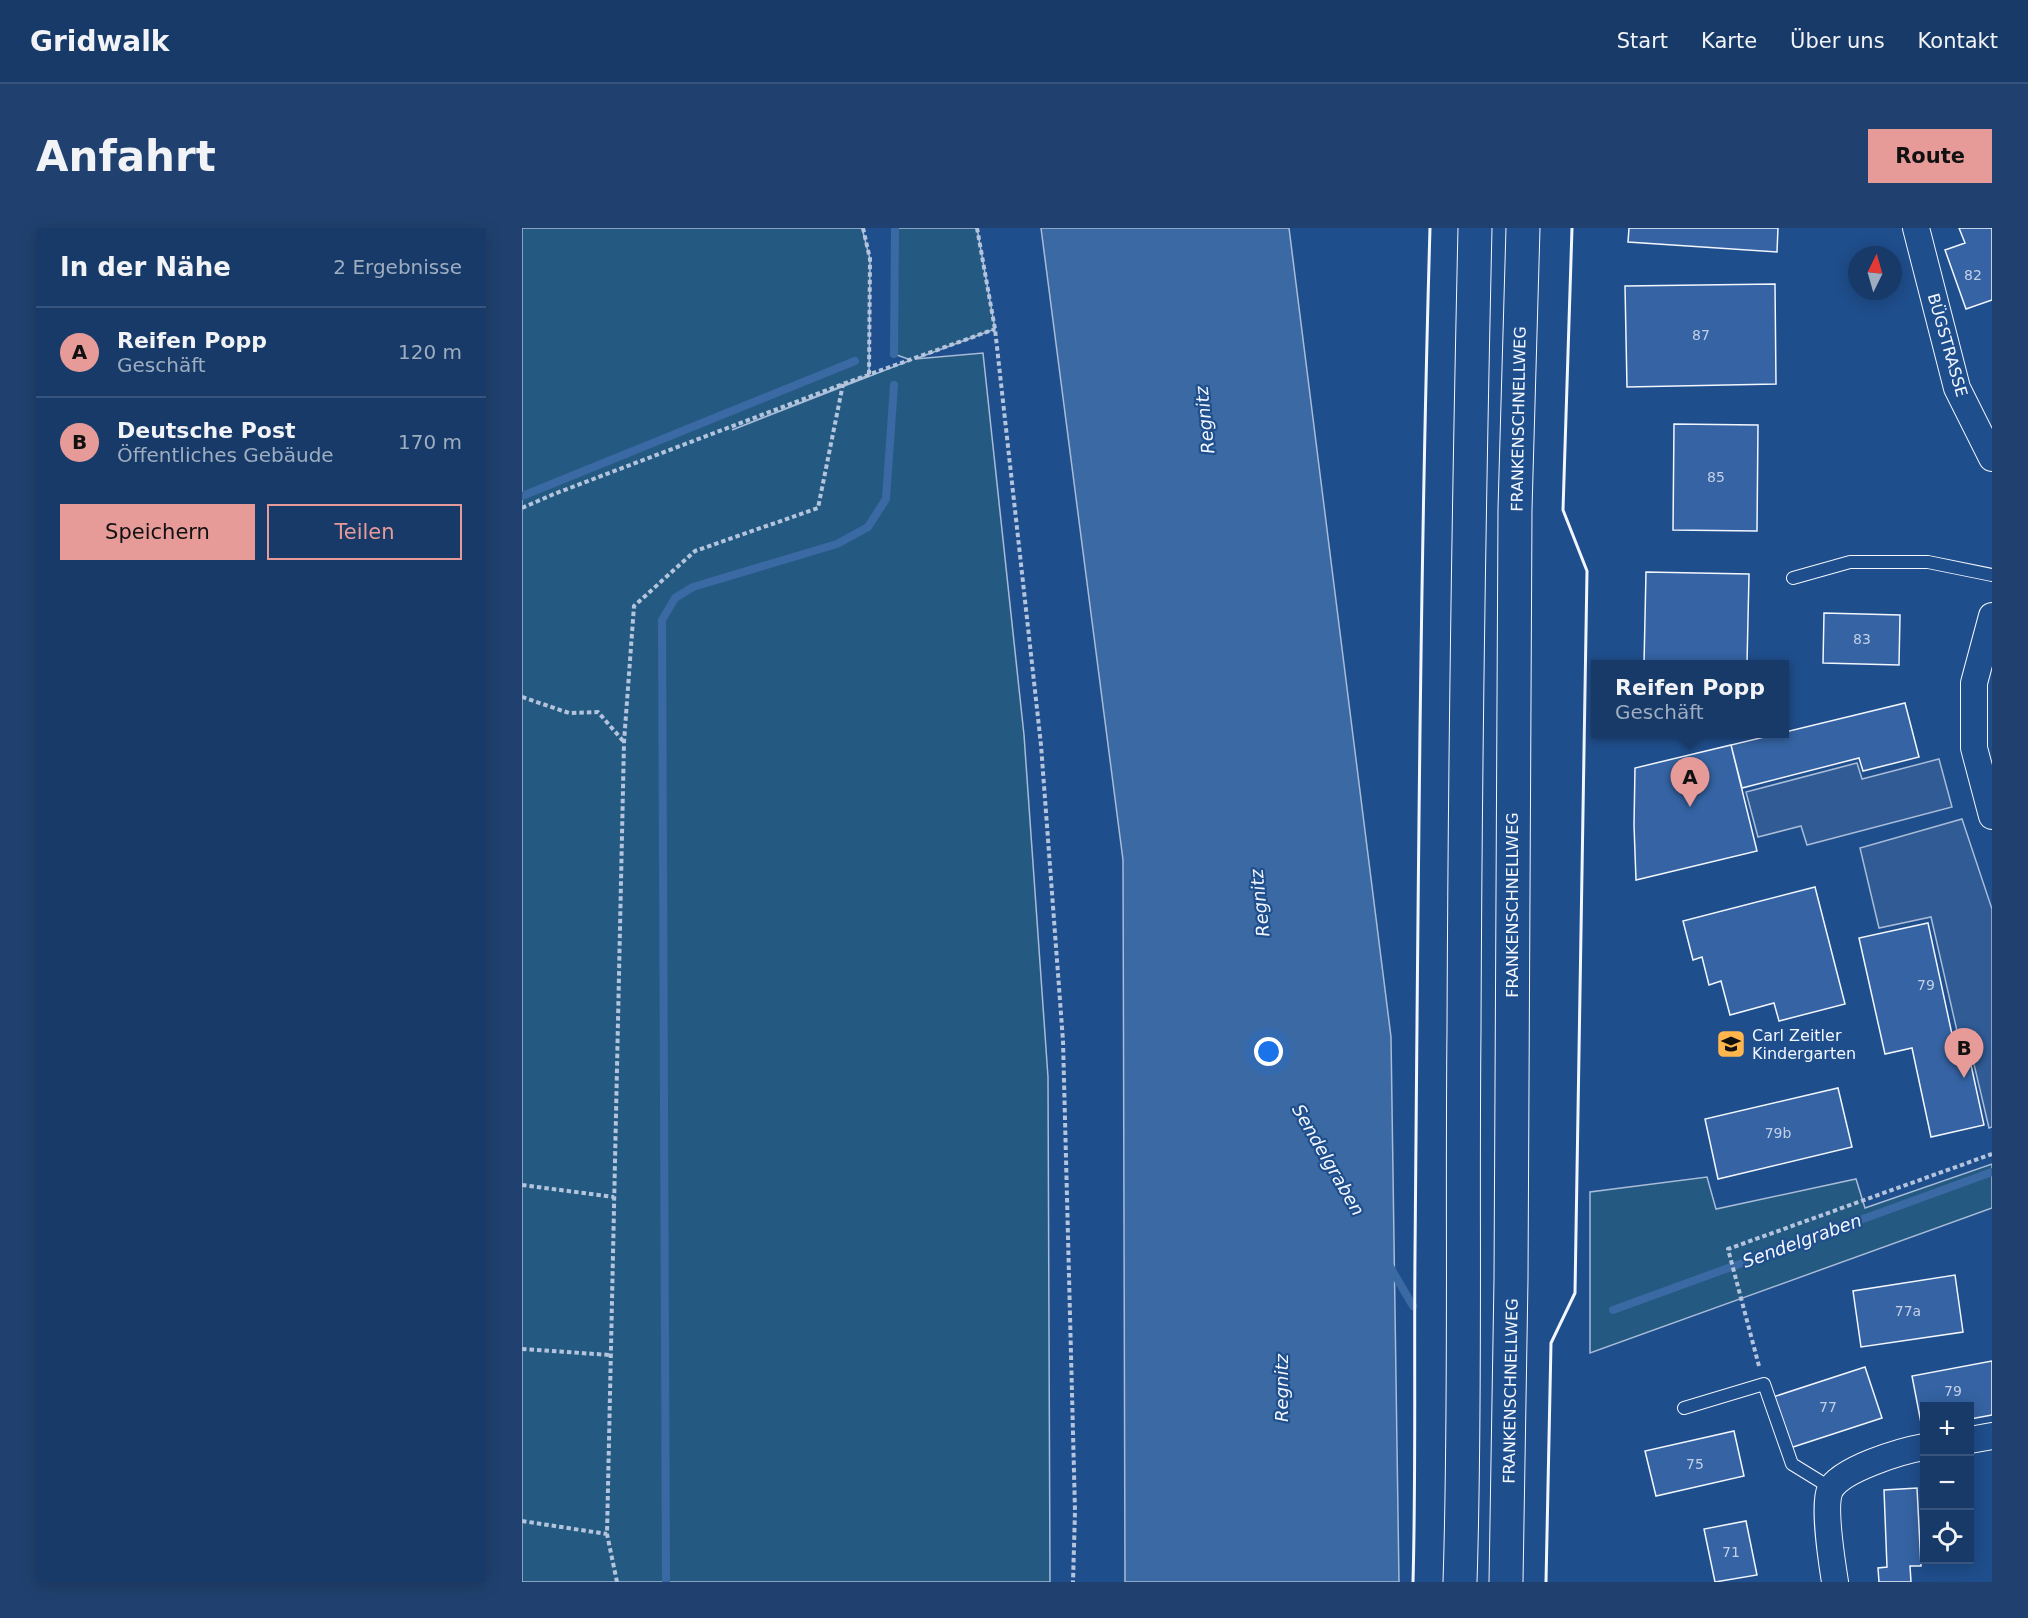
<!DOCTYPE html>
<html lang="de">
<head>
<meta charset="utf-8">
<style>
  :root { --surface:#173a69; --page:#20416f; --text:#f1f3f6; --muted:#9eadc0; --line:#36547d; --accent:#e69b98 }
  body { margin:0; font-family:"DejaVu Sans",sans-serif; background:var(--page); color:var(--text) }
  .controls { position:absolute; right:18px; bottom:18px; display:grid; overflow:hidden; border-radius:0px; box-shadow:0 3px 15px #0003 }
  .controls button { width:54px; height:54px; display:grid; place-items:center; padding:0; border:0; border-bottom:2px solid var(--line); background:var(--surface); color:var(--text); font:30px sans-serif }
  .compass { position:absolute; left:1326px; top:18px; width:54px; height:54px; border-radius:50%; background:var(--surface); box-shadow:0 3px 15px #0003; rotate:5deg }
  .you { position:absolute; left:747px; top:824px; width:21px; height:21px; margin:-15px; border:4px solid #fff; border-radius:50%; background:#1a73e8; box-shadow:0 0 0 9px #1a73e833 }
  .badge { display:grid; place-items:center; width:39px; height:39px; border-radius:50%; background:var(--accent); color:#111; font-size:20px; font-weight:700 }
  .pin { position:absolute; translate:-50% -50px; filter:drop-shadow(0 2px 3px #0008) }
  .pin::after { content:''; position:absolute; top:32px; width:21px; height:18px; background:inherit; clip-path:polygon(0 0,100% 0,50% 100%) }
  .popup { position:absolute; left:1069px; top:432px; width:198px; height:78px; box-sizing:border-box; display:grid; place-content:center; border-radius:0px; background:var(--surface); filter:drop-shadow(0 2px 4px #0005); font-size:20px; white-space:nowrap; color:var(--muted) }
  .popup b { font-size:22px; color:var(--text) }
  .popup::after { content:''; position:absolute; left:50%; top:100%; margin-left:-12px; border:12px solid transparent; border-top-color:var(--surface) }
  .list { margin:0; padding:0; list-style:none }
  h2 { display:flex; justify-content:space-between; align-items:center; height:78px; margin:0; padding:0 24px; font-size:26px }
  h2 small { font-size:20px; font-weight:400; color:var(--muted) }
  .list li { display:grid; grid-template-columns:39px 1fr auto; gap:18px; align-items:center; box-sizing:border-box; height:90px; padding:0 24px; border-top:2px solid var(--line) }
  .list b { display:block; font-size:22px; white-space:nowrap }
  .list p { margin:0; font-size:20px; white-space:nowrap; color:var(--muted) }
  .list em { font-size:20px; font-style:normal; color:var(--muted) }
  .actions { display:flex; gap:12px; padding:18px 24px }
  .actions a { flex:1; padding:14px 0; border:2px solid var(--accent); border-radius:0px; text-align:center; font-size:21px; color:var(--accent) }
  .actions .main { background:var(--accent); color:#111 }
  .icon { flex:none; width:33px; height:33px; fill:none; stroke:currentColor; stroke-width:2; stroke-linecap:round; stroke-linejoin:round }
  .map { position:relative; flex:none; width:1470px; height:1354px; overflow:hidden; border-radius:0px }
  header { display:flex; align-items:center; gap:36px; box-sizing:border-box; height:84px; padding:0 30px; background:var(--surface); border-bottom:2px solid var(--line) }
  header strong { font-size:28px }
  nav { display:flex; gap:33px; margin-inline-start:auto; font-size:21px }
  .intro { display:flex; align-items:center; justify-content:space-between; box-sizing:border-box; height:144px; padding:0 36px }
  h1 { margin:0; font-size:42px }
  .button { padding:15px 27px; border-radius:0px; background:var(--accent); color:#111; font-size:21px; font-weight:700 }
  main { display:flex; gap:36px; padding:0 36px }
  aside { flex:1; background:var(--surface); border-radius:0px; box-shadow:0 3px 15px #0003 }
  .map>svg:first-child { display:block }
</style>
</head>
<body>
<header>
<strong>Gridwalk</strong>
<nav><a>Start</a><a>Karte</a><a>Über uns</a><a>Kontakt</a></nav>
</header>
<div class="intro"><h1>Anfahrt</h1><a class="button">Route</a></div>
<main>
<aside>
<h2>In der Nähe<small>2 Ergebnisse</small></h2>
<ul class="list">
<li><span class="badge">A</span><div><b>Reifen Popp</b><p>Geschäft</p></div><em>120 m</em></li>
<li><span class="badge">B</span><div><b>Deutsche Post</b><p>Öffentliches Gebäude</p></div><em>170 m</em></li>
</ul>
<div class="actions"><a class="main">Speichern</a><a>Teilen</a></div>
</aside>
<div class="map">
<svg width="1470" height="1354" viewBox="0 0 1470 1354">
  <rect width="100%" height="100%" fill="#1f4e8c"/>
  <!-- green -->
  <path fill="#245a82" stroke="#a8bbd7" stroke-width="1.5" d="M 0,0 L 340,0 L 348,31 L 347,147 L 210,202 L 389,132 L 372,126 L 373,0 L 455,0 L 473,101 L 393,131 L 461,125 L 502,507 L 526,849 L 528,1354 L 0,1354 Z
    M 1470,936 L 1470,980 L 1068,1125 L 1068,964 L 1185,949 L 1194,981 L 1334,951 L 1343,980 Z"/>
  <!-- parking -->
  <path fill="#305b95" stroke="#a8bbd7" stroke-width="1.5" d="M 1417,531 L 1430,579 L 1285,617 L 1279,598 L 1236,609 L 1224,564 L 1335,535 L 1340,551 Z
    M 1440,591 L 1470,681 L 1470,899 L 1467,900 L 1444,802 L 1435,803 L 1409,689 L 1357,700 L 1338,620 Z"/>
  <!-- water -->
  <path fill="#3b69a3" stroke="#a8bbd7" stroke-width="1.5" d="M 519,0 L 767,0 L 869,809 L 877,1354 L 603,1354 L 601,632 Z"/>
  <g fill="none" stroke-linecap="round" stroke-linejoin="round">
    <!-- stream -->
    <path stroke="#3b69a3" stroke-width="8" d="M 372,126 L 373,0
      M 0,268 L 333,133
      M 867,1037 L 891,1078
      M 1091,1082 L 1470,944
      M 144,1354 L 140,392 L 153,370 L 171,359 L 315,316 L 346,299 L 364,271 L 372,157"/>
  </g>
  <!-- building -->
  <path fill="#3563a3" stroke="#f2f6ff" stroke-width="1.5" d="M 1107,0 L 1256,0 L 1255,24 L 1106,14 Z
    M 1437,0 L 1470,0 L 1470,72 L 1444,81 L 1423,22 L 1443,15 Z
    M 1253,56 L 1254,156 L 1105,159 L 1103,58 Z
    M 1152,196 L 1236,197 L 1235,303 L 1151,302 Z
    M 1124,344 L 1227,346 L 1225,436 L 1122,436 Z
    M 1302,385 L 1378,387 L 1377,437 L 1301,435 Z
    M 1383,475 L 1397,529 L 1341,543 L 1337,530 L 1220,560 L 1209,517 Z
    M 1209,517 L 1235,623 L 1114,652 L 1112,597 L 1113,540 Z
    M 1293,659 L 1323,776 L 1257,793 L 1252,775 L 1208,787 L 1199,753 L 1187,757 L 1180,729 L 1171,732 L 1161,693 Z
    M 1406,695 L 1431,811 L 1443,809 L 1462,897 L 1409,909 L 1390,820 L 1363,826 L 1337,710 Z
    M 1316,860 L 1330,919 L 1196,951 L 1183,891 Z
    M 1433,1047 L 1441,1104 L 1339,1119 L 1331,1063 Z
    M 1470,1133 L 1470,1187 L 1448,1191 L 1448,1178 L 1402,1178 L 1402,1200 L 1400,1200 L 1390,1148 Z
    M 1343,1139 L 1360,1190 L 1268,1220 L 1251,1169 Z
    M 1212,1203 L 1222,1248 L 1134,1268 L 1123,1223 Z
    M 1395,1260 L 1399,1338 L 1388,1338 L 1389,1354 L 1357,1354 L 1356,1340 L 1365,1339 L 1362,1262 Z
    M 1224,1293 L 1235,1347 L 1193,1354 L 1182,1301 Z"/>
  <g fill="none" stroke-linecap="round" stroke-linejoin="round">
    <!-- lane casing -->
    <g stroke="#f2f6ff" stroke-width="14">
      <path id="lane" d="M 1271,350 L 1328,334 L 1406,334 L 1470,347
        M 1162,1180 L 1242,1156 L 1270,1236 L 1309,1260"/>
    </g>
    <!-- street casing -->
    <g stroke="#f2f6ff" stroke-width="28">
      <path id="street" d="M 1394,0 L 1435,160 L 1470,230
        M 1470,388 L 1452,455 L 1452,520 L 1470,588
        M 1448,1212 L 1470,1208
        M 1313,1354 C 1310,1335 1301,1278 1308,1262 C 1319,1241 1379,1223 1402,1219"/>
    </g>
    <!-- highway casing -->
    <g stroke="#f2f6ff" stroke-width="35">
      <path id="highway" d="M 938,1354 C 944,1170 940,987 942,803 C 943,535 947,268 953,0
        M 984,1354 L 989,1051 L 993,281 L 1001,0"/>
    </g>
    <!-- path -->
    <path stroke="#b3c4dc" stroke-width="4" stroke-dasharray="4.5 3" stroke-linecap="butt" d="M 341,0 L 348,31 L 347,147
      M 455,0 L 473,101 L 519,517 L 541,813 L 553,1283 L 551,1354
      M 0,280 L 32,266 L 321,156 L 473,101
      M 0,469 L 47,485 L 76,484 L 102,514
      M 0,957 L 92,969
      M 0,1121 L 88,1127
      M 1237,1138 L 1206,1021 L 1470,926
      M 0,1293 L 85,1306
      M 95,1354 L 85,1306 L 102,514 L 112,378 L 173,323 L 296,280 L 321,156"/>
    <!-- lane -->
    <use href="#lane" stroke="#1f4e8c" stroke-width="12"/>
    <!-- street -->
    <use href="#street" stroke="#1f4e8c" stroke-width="26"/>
    <!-- highway -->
    <use href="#highway" stroke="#1f4e8c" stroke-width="33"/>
    <!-- wall -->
    <path stroke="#f2f6ff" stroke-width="3" d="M 891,1354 C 894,1245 892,1136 893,1027 C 896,685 898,342 908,0
      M 1024,1354 L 1029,1115 L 1053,1065 L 1065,343 L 1041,282 L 1050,0"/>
  </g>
  <!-- icons -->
  <defs>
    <g id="school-square" transform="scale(1.5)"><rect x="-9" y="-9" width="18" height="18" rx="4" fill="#ffb74d" stroke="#1f4e8c"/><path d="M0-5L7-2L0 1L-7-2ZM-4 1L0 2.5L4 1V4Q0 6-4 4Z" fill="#111"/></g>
  </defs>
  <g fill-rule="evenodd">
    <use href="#school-square" x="1209" y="816"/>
  </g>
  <g text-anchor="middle" stroke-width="4.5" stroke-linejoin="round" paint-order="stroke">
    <!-- number labels -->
    <g font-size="14" fill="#c3d1e8">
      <text x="1451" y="52">82</text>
      <text x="1179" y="112">87</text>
      <text x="1194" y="254">85</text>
      <text x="1340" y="416">83</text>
      <text x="1404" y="762">79</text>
      <text x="1256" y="910">79b</text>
      <text x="1386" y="1088">77a</text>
      <text x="1431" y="1168">79</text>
      <text x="1306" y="1184">77</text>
      <text x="1173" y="1241">75</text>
      <text x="1209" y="1329">71</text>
    </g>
    <!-- street labels -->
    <g font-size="16" fill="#f2f6ff" stroke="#1f4e8c">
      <text transform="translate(1426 117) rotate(74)" y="6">BÜGSTRASSE</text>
      <text transform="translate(996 191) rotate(-89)" y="6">FRANKENSCHNELLWEG</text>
      <text transform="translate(990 677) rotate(-90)" y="6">FRANKENSCHNELLWEG</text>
      <text transform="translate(988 1163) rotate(-89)" y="6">FRANKENSCHNELLWEG</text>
    </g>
    <!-- poi labels -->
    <g font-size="16" fill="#f2f6ff" stroke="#1f4e8c" text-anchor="start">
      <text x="1230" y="813">Carl Zeitler<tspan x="1230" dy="18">Kindergarten</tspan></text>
    </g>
    <!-- water labels -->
    <g font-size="18" font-style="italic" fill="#f2f6ff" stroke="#1f4e8c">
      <text transform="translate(683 192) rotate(-96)" y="6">Regnitz</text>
      <text transform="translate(738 675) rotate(-96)" y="6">Regnitz</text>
      <text transform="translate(806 932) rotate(60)" y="6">Sendelgraben</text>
      <text transform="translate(1280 1013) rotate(-20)" y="6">Sendelgraben</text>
      <text transform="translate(760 1160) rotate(-90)" y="6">Regnitz</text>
    </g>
  </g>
</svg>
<div class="controls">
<button>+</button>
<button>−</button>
<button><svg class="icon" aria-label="locate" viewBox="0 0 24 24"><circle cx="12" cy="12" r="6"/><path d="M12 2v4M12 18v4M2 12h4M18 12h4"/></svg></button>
</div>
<svg class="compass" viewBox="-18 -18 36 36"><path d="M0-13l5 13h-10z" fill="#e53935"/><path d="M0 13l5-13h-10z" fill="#9eadc0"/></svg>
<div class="you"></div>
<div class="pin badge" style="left:1168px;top:579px">A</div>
<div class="popup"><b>Reifen Popp</b>Geschäft</div>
<div class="pin badge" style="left:1442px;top:850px">B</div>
</div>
</main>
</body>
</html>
